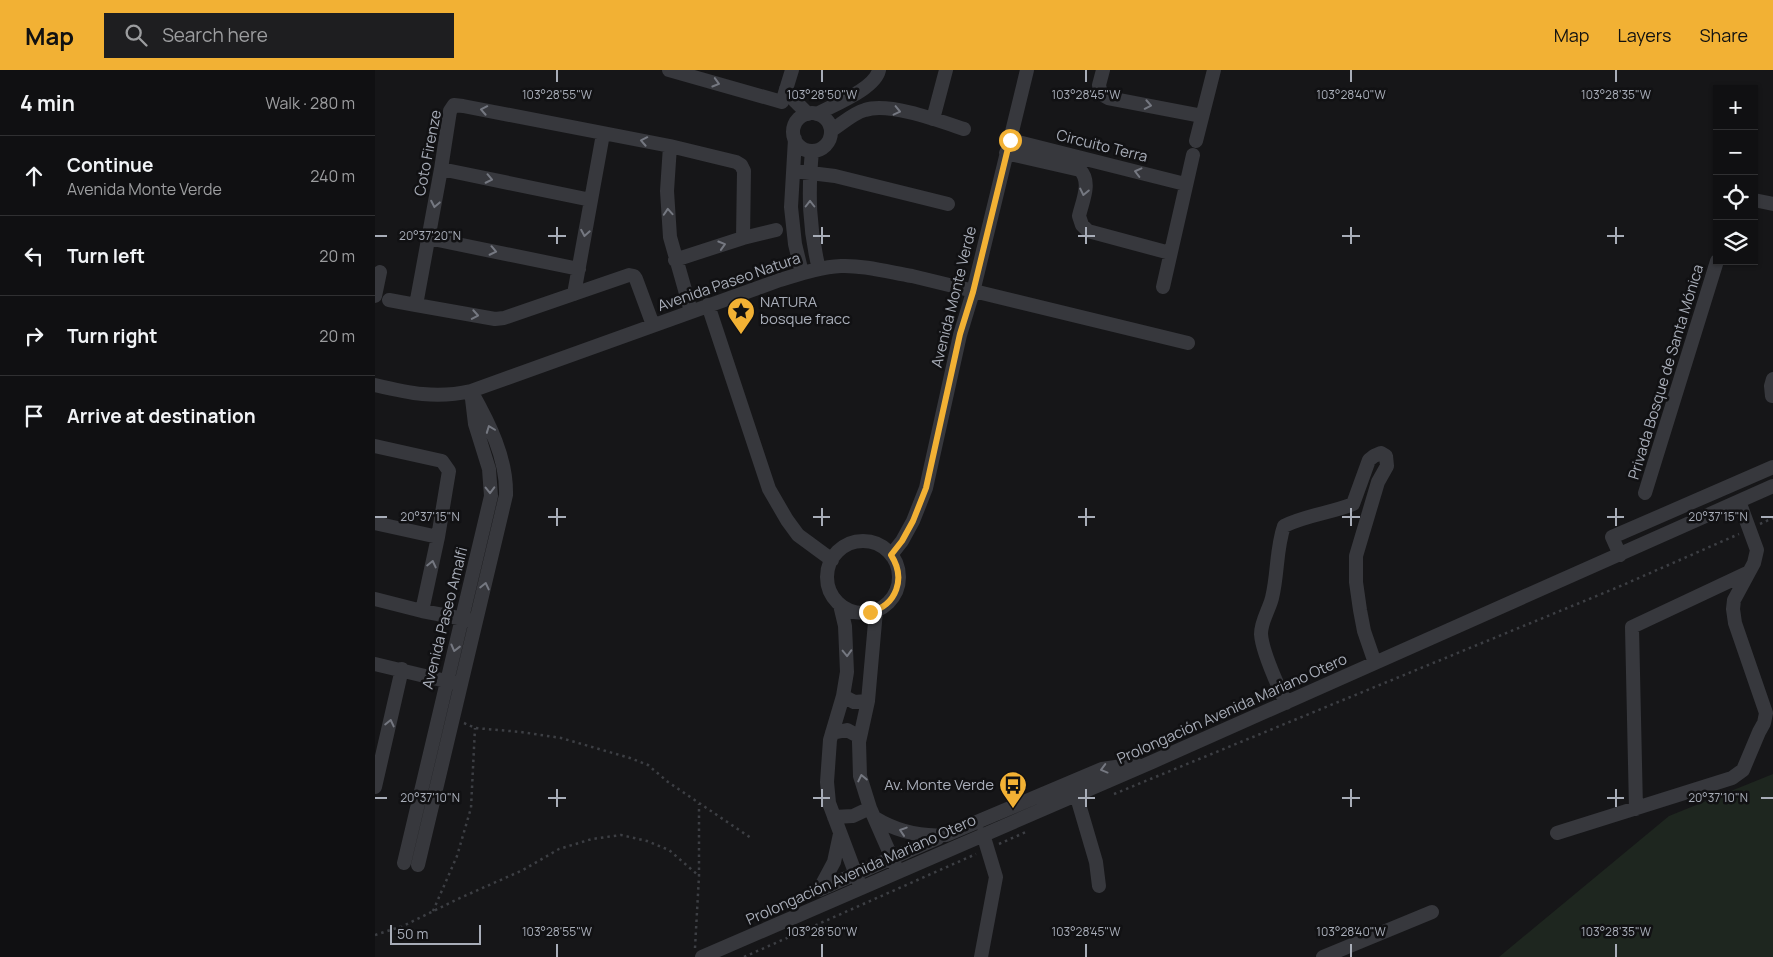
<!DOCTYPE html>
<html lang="en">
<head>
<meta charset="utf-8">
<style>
  :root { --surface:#101012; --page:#1e1e20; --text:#f1f3f6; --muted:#9c9d9f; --line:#303032; --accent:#f2b134 }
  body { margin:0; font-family:Manrope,sans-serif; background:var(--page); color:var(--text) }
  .controls { position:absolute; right:15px; top:15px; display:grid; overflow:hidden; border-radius:0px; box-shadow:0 1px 4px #0004 }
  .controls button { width:45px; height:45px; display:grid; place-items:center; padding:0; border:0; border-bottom:1px solid var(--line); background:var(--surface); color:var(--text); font:25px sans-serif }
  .scale { position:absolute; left:15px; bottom:12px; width:91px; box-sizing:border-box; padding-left:5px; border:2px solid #a8adb8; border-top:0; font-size:14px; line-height:18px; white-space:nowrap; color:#a8adb8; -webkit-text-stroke:4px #111113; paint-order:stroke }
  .stop { position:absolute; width:15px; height:15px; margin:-11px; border:4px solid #f2b134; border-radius:50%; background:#fff }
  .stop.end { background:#f2b134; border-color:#fff; box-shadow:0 1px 5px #0008 }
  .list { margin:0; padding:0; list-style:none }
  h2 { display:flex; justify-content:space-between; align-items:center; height:65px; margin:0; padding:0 20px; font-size:21px }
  h2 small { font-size:16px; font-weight:400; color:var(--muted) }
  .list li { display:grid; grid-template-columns:32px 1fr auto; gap:15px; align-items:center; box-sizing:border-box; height:80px; padding:0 20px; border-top:1px solid var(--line) }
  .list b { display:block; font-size:19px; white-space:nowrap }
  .list p { margin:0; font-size:16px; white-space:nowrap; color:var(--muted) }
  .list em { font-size:16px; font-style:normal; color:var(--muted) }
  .icon { flex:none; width:28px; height:28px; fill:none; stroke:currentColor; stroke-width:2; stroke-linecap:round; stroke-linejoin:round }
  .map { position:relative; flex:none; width:1398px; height:887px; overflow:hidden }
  header { display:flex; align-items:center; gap:30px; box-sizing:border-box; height:70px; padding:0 25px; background:var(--accent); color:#111 }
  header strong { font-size:24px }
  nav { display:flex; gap:28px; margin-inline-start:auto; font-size:18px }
  .search { width:350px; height:45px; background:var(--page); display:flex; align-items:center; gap:12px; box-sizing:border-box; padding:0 18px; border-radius:0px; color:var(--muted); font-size:19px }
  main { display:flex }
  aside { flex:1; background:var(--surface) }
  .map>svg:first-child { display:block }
</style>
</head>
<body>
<header>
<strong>Map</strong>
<div class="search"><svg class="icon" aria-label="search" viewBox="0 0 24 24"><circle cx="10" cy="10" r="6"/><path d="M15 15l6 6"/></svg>Search here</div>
<nav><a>Map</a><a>Layers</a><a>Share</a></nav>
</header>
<main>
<aside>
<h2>4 min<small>Walk · 280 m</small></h2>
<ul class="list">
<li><svg class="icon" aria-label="ahead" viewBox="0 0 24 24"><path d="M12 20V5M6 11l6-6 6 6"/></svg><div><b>Continue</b><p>Avenida Monte Verde</p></div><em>240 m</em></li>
<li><svg class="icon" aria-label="left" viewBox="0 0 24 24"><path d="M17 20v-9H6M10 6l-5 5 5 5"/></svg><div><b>Turn left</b></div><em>20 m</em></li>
<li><svg class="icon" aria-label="right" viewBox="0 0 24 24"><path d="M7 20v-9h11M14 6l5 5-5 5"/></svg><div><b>Turn right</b></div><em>20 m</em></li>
<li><svg class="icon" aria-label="arrive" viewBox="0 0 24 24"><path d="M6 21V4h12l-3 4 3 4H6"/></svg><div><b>Arrive at destination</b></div></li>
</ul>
</aside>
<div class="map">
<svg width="1398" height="887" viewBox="0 0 1398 887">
  <rect width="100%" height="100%" fill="#161618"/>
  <!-- green -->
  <path fill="#1e261f" d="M 1398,704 L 1398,887 L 1124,887 L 1294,746 Z"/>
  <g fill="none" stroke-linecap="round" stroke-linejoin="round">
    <!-- path -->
    <path stroke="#3d3f44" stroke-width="2.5" stroke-dasharray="2.5 4" stroke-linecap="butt" d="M 1385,454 L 1398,448
      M 89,653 L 100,658 L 146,662 L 186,668 L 255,688 L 273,695 L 293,712 L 376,768
      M 739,724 L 1241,518 L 1364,464
      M 624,774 L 653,761
      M 58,841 L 82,786 L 96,738 L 100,658
      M 0,865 L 28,856 L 85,828 L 148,800 L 184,779 L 217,769 L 246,765 L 272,771 L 294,780 L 324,806
      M 320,878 L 324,806 L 324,734
      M 369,887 L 601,784"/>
    <!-- minor -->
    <path stroke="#37383d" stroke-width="14" d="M 294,0 L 407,32
      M 728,0 L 724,15 L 726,24 L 733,28 L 827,46
      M 411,19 L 420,31 L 433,44
      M 409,26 L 417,0
      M418 62a19 19 0 1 1 38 0a19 19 0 1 1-38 0Z
      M 442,44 C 458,35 500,19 504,0
      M 558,49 L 571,0
      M 457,60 C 467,54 478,43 490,40 C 514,32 565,51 589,59
      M 420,69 L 416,137 L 420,174 L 427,203
      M 635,70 L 810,114
      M 821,71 L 839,0
      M 295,76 L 292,121 L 295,167 L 316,241
      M 437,81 C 433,123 434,159 444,199
      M 631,83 L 705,100 C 717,112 707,132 704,146 L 707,155 L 713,161 L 795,183
      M 66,99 L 216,130
      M 419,101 L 460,106 L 573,134
      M 1379,130 L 1398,134
      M 53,168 L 204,199
      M 368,168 L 401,160
      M 788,217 L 818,85
      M 199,224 L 228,64
      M 0,226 L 5,202
      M 14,230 L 41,235
      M 333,235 L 394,419 L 412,450 L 423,465 L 457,490
      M 278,255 L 261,209 L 259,206 L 254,205 L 129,248 L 120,249 L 41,235 L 66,99 L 75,41 L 79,35 L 88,36 L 295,76 L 361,92 L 366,95 L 369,101 L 368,168 L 300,190
      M 1398,309 L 1396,316 L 1397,326 L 1398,326
      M 0,315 C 34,323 61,329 96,321 L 405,210 C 425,204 445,197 466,196 C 489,195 514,202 537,206 L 813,273
      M 0,376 L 67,391 L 74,401 L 63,467 L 47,541
      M 1270,423 L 1342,191
      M 0,453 L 63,467
      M452 507a36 36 0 1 1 72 0a36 36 0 1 1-72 0Z
      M 516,485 L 527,471 L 538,451 L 551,418 L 585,265 L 598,222 L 652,0
      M 1245,485 L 1237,467 L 1398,397
      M 0,529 L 47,541 L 94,550
      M 465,535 L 470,556 L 472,602 L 468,626 L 455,670 L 452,712 L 454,733 L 486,818
      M 501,541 L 493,631 L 484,672 L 485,706 L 495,738 L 523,802
      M 0,594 L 79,613
      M 468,626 L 479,632 L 493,631
      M 911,633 C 903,616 887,582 886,564 C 886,551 894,540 897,528 C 903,504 901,479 909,456 C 931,445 956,443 978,434 L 994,390 L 999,386 L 1006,383 L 1011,386 L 1012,396 L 1003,412 L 981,486 L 981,512 L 985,540 L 989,561 L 1000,593
      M 457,663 L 472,660 L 485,667
      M 0,717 L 27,599
      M 701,724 L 721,792 L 724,816
      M 1261,739 L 1257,557 L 1374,502
      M 459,747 L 478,746 L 495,738
      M 500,748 C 523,762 545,767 571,765 L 727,699 L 761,694
      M 1182,763 L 1357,708 L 1368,700 L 1384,662 L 1389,653 L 1391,643 L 1360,553 L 1358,539 L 1359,530 L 1379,493 L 1382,480 L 1364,431
      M 29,793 L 116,426 L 114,399 L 100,354 L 97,329
      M 43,795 L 131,425 C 132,388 114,353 96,321
      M 444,820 L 563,768
      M 444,820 L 459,792 L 465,764
      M 327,887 L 777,692 L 1398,416
      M 606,887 L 621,807 L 608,764
      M 948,887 L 1057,842"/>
  </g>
  <!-- one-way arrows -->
  <defs><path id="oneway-chevron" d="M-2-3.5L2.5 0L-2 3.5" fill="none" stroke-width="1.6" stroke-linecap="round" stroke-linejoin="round" transform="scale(1.25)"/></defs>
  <g stroke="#757881">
    <use href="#oneway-chevron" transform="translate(341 13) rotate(16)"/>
    <use href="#oneway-chevron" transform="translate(773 35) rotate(11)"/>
    <use href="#oneway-chevron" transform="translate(109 40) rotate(-169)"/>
    <use href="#oneway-chevron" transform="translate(522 41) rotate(13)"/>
    <use href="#oneway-chevron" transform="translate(269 71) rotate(-169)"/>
    <use href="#oneway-chevron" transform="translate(763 102) rotate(-166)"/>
    <use href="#oneway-chevron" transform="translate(114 109) rotate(12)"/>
    <use href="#oneway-chevron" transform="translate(709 122) rotate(102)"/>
    <use href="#oneway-chevron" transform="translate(60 134) rotate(101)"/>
    <use href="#oneway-chevron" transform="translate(435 134) rotate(-90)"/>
    <use href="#oneway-chevron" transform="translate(293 142) rotate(-94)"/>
    <use href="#oneway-chevron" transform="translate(210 163) rotate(100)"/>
    <use href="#oneway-chevron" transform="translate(347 175) rotate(-17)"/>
    <use href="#oneway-chevron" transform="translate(118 181) rotate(12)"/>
    <use href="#oneway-chevron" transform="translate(100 245) rotate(10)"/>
    <use href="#oneway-chevron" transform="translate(115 359) rotate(-111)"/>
    <use href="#oneway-chevron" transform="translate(115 420) rotate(89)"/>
    <use href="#oneway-chevron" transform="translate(57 494) rotate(-77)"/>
    <use href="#oneway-chevron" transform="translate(110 516) rotate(-77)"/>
    <use href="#oneway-chevron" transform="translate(80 578) rotate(104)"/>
    <use href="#oneway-chevron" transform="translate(472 583) rotate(88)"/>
    <use href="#oneway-chevron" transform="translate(15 653) rotate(-77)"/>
    <use href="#oneway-chevron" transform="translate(729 699) rotate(165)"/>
    <use href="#oneway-chevron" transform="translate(487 708) rotate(-102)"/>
    <use href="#oneway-chevron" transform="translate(528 761) rotate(-162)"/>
  </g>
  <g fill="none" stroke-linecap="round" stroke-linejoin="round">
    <!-- route -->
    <path stroke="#f2b134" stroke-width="6" d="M 495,542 C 522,535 531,508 516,485 L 527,471 L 538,451 L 551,418 L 585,264 L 598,222 L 635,70"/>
  </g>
  <!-- ticks -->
  <path fill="none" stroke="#a8adb8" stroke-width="2" d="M 182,0 L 182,12M 447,0 L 447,12M 711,0 L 711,12M 976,0 L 976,12M 1241,0 L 1241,12M 182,157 L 182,174M 447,157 L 447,174M 711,157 L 711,174M 976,157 L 976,174M 1241,157 L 1241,174M 0,166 L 12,166M 173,166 L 191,166M 438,166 L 455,166M 703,166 L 720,166M 967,166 L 985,166M 1232,166 L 1249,166M 182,438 L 182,456M 447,438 L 447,456M 711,438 L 711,456M 976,438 L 976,456M 1241,438 L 1241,456M 0,447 L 12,447M 173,447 L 191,447M 438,447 L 455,447M 703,447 L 720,447M 967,447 L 985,447M 1232,447 L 1249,447M 1386,447 L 1398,447M 182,719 L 182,737M 447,719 L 447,737M 711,719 L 711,737M 976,719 L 976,737M 1241,719 L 1241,737M 0,728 L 12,728M 173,728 L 191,728M 438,728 L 455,728M 703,728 L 720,728M 967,728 L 985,728M 1232,728 L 1249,728M 1386,728 L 1398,728M 182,874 L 182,887M 447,874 L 447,887M 711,874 L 711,887M 976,874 L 976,887M 1241,874 L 1241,887"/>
  <!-- icons -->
  <defs>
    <g id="sight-pin" transform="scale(1.4375)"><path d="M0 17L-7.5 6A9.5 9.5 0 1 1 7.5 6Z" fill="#f2b134" stroke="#111113"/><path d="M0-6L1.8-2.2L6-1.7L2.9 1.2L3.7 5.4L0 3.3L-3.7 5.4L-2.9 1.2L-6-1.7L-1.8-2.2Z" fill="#111"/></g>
    <g id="bus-pin" transform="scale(1.4375)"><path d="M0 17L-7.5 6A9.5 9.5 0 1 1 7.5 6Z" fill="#f2b134" stroke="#111113"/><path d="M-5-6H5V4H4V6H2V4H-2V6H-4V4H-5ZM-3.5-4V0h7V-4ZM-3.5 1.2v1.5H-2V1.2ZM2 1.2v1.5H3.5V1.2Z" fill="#111"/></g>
  </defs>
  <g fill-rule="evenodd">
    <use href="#sight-pin" x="366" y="241"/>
    <use href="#bus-pin" x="638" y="715"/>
  </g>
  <g text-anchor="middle" stroke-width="5" stroke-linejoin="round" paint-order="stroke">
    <!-- street labels -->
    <g font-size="15" fill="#a8adb8" stroke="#111113">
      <text transform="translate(727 76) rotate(14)" y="5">Circuito Terra</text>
      <text transform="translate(53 83) rotate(-79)" y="5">Coto Firenze</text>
      <text transform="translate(354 212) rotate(-19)" y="5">Avenida Paseo Natura</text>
      <text transform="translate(579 227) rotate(-76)" y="5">Avenida Monte Verde</text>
      <text transform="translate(1291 302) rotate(-73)" y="5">Privada Bosque de Santa Mónica</text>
      <text transform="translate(70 548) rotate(-76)" y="5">Avenida Paseo Amalfi</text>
      <text transform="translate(857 639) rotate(-24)" y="5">Prolongación Avenida Mariano Otero</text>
      <text transform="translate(486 800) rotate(-24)" y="5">Prolongación Avenida Mariano Otero</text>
    </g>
    <!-- poi labels -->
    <g font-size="15" fill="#a8adb8" stroke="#111113" text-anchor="start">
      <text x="385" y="237">NATURA<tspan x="385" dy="17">bosque fracc</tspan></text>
      <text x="619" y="720" text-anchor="end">Av. Monte Verde</text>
    </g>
  </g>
  <g font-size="12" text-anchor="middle" fill="#a8adb8" stroke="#111113" stroke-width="5" stroke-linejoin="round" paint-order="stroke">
    <text x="182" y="29">103°28'55"W</text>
    <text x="447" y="29">103°28'50"W</text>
    <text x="711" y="29">103°28'45"W</text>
    <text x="976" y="29">103°28'40"W</text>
    <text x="1241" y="29">103°28'35"W</text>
    <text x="55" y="170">20°37'20"N</text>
    <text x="55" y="451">20°37'15"N</text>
    <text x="1343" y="451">20°37'15"N</text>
    <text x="55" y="732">20°37'10"N</text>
    <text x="1343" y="732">20°37'10"N</text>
    <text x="182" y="866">103°28'55"W</text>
    <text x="447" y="866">103°28'50"W</text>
    <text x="711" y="866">103°28'45"W</text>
    <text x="976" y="866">103°28'40"W</text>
    <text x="1241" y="866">103°28'35"W</text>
  </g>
</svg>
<div class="controls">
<button>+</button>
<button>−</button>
<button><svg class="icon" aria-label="locate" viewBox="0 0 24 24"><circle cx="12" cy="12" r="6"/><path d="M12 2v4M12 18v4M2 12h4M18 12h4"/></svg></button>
<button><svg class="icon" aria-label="layers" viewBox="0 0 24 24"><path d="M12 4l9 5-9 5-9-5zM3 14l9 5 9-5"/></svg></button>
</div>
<div class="scale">50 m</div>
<div class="stop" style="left:635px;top:70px"></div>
<div class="stop end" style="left:495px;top:542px"></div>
</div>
</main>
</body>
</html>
